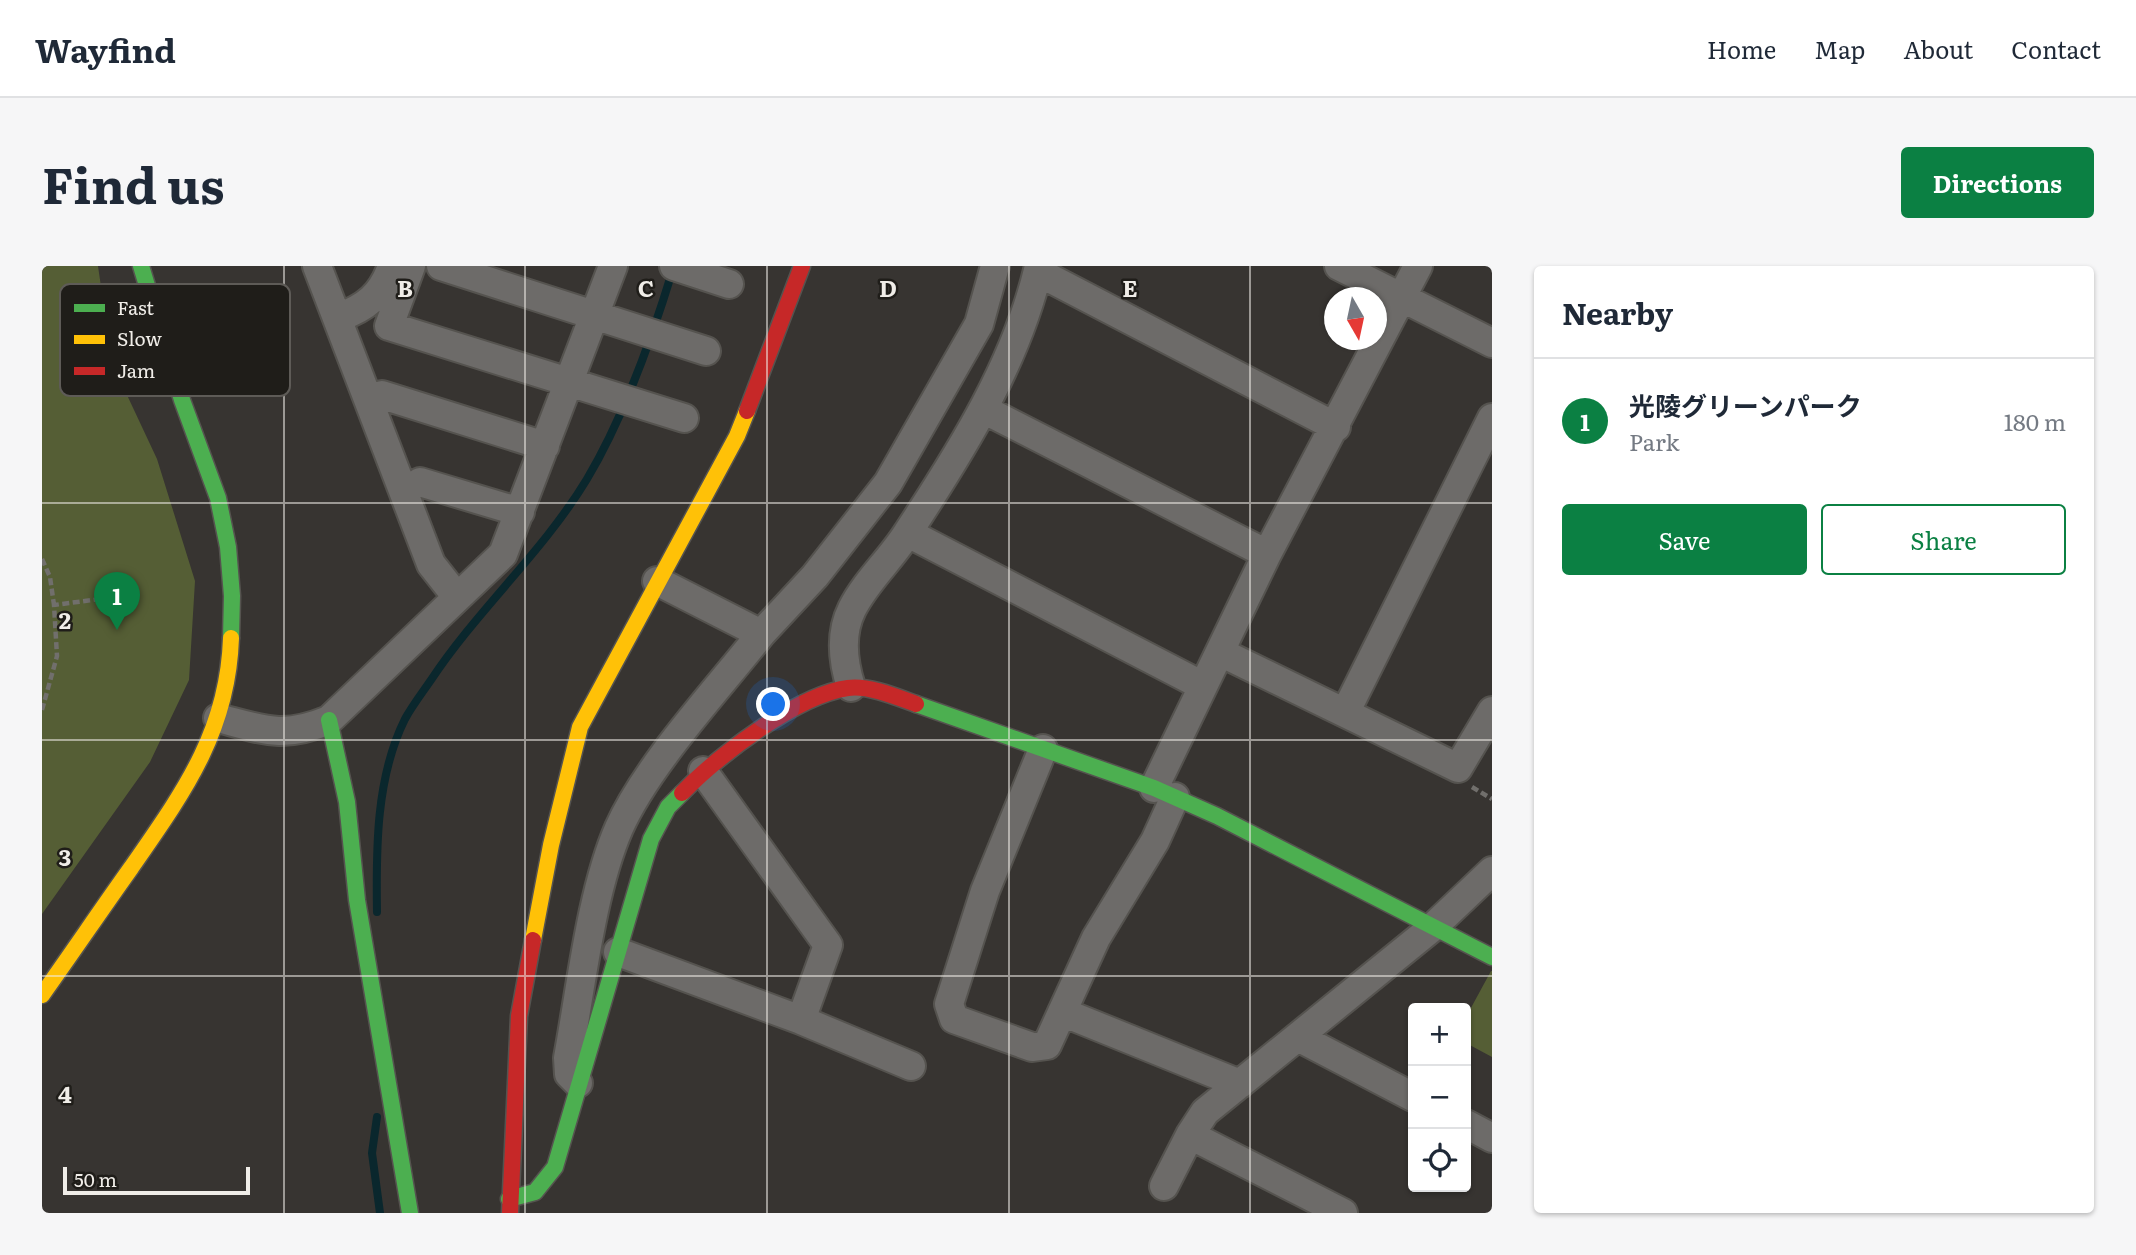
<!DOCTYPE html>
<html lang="en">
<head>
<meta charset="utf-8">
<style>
  :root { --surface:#fff; --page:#f6f6f7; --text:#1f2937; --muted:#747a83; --line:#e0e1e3; --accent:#0b8043 }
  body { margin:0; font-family:Literata,"Noto Sans JP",serif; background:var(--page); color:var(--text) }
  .controls { position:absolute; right:21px; bottom:21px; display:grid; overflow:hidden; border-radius:7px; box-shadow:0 2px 5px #0004 }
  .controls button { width:63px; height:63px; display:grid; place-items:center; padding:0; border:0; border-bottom:2px solid var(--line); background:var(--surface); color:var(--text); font:35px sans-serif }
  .compass { position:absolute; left:1282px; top:21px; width:63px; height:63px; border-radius:50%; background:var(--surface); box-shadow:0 2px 5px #0004; rotate:171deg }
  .scale { position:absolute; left:21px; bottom:18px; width:187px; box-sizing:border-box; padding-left:7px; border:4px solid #f0ede8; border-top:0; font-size:19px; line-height:24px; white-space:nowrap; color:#f0ede8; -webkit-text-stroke:5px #1f1d19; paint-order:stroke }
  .you { position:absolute; left:732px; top:439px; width:24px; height:24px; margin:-18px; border:5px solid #fff; border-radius:50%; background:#1a73e8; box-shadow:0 0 0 10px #1a73e833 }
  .badge { display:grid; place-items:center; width:46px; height:46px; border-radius:50%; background:var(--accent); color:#fff; font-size:23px; font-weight:700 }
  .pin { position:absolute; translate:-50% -58px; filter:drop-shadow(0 2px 4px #0008) }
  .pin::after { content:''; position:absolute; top:37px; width:24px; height:21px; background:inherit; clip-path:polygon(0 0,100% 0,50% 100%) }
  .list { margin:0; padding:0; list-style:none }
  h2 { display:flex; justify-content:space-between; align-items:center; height:91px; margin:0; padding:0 28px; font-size:30px }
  h2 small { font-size:23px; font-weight:400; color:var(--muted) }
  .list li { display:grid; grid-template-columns:46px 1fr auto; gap:21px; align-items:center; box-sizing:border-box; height:126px; padding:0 28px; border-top:2px solid var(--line) }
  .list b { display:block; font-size:26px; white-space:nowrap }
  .list p { margin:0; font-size:23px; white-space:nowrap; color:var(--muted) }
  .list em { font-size:23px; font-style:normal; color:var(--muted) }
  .actions { display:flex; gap:14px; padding:21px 28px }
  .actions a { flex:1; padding:16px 0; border:2px solid var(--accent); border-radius:7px; text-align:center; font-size:24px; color:var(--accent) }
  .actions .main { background:var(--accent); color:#fff }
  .icon { flex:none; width:38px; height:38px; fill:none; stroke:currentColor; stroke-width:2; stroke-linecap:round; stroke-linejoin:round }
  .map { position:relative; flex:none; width:1450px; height:947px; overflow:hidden; border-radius:7px }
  header { display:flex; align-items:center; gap:42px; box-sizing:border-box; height:98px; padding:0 35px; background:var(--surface); border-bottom:2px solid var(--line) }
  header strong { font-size:33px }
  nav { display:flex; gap:38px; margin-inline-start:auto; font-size:24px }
  .intro { display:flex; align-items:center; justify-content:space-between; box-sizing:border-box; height:168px; padding:0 42px }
  h1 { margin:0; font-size:49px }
  .button { padding:18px 32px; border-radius:7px; background:var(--accent); color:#fff; font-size:24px; font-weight:700 }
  main { display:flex; gap:42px; padding:0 42px }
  aside { flex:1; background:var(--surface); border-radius:7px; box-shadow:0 2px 5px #0004 }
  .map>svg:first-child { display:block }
</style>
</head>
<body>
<header>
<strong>Wayfind</strong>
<nav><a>Home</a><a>Map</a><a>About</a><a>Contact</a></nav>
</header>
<div class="intro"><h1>Find us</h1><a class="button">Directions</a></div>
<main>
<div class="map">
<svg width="1450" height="947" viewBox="0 0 1450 947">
  <rect width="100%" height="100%" fill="#373431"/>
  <!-- green -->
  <path fill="#555e35" d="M 0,0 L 56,0 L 70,97 L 115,193 L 153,315 L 147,414 L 108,496 L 0,648 Z
    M 1449,705 L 1450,705 L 1450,791 L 1424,777 L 1424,751 Z"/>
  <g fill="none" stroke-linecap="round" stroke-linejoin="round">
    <!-- stream -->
    <path stroke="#0a272d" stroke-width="8" d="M 335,646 C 334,583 334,511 363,453 C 370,440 380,427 389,414 C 436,343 501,286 545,213 C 582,151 610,72 631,3
      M 335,851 L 330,887 L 338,947"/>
    <!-- street casing -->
    <g stroke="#55534f" stroke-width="32">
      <path id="street" d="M 275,0 L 389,298 L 415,331
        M 369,0 L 347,60 L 642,152
        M 399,0 L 664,85
        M 632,0 L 687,18
        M 1297,0 L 1450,77
        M 996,6 L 1294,161
        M 295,52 C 324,42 340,29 350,0
        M 340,129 L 503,180
        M 941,143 L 1225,288
        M 378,216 L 478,246
        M 866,267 L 1161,420
        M 615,315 L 719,368 L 773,310 L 846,217 L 937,58 L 953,0
        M 1178,386 L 1416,502 L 1450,445
        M 809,421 C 801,396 798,367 810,343 C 824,315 850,292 866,266 C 920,184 975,96 997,0
        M 1303,447 L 1450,152
        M 176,452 C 222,464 241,473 287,454 L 461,288 L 571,0
        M 1001,483 L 943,625 L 907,738 L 912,753 L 990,781 L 1005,779 L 1054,672 L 1113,575 L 1133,531
        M 661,505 L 786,679 L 759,754
        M 1112,522 L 1225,288 L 1376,0
        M 576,686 L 759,754 L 869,800
        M 1020,746 L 1198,818
        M 1256,771 L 1371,831
        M 536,817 L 527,808 L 526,792 C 539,722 549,626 577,562 C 605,499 675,424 719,368
        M 1424,858 L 1450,872
        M 1122,920 L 1148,869
        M 1301,947 L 1148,869 L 1163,846 L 1391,661 L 1450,605"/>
    </g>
    <!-- fast casing -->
    <g stroke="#55534f" stroke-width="19">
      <path id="fast" d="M 99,0 L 140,134 L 176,232 L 186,281 L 190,330 L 189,372
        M 874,438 L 1112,522 L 1175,550 L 1450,691
        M 287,454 L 305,536 L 315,634 L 368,947
        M 467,933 L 493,926 L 513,901 L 609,573 L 626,541 L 640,527"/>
    </g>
    <!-- slow casing -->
    <g stroke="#55534f" stroke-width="19">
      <path id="slow" d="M 491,674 L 509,579 L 538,461 L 695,170 L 705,145
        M 0,729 C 30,687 59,644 89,602 C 141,527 186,466 189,372"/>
    </g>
    <!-- jam casing -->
    <g stroke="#55534f" stroke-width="19">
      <path id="jam" d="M 705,145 L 760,0
        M 640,527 C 676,490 755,429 806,422 C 826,419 855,431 874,438
        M 468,947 L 477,750 L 491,674"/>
    </g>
    <!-- path -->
    <path stroke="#716f6c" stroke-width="4.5" stroke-dasharray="7 3.5" stroke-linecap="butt" d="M 0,293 L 8,311 L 12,339
      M 0,444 L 15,390 L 12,339 L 66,332
      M 1430,521 L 1450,533"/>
    <!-- street -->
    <use href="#street" stroke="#6d6b69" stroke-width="28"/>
    <!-- fast -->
    <use href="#fast" stroke="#4caf50" stroke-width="16"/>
    <!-- slow -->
    <use href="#slow" stroke="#ffc107" stroke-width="16"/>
    <!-- jam -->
    <use href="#jam" stroke="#c62828" stroke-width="16"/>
  </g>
  <!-- grid -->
  <path fill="none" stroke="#f0ede8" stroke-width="2" stroke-opacity="0.55" d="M 242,0 L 242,947M 483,0 L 483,947M 725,0 L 725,947M 967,0 L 967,947M 1208,0 L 1208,947M 0,237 L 1450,237M 0,474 L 1450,474M 0,710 L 1450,710"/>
  <!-- legend -->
  <rect x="18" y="18" width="230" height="112" rx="10" fill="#1f1d19" stroke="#5e5b57" stroke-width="2"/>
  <rect x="32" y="38" width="31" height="8" fill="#4caf50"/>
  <rect x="32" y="69" width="31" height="9" fill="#ffc107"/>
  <rect x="32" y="101" width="31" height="8" fill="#c62828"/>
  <g font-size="19" fill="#f0ede8">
    <text x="75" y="49">Fast</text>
    <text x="75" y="80">Slow</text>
    <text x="75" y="112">Jam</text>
  </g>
  <g font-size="23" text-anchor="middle" font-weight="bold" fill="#f0ede8" stroke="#1f1d19" stroke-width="5" stroke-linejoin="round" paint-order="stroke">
    <text x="363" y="31">B</text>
    <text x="604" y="31">C</text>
    <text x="846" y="31">D</text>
    <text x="1088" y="31">E</text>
    <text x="23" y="363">2</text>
    <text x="23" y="600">3</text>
    <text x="23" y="837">4</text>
  </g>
</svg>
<div class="controls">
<button>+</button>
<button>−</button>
<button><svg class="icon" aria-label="locate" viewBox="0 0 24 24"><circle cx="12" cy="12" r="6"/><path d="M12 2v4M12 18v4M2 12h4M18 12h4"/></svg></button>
</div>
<svg class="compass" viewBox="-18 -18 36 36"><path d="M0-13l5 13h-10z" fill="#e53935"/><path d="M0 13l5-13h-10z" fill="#747a83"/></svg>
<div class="scale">50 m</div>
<div class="you"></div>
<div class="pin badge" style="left:75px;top:364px">1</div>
</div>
<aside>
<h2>Nearby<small></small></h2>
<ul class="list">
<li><span class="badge">1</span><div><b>光陵グリーンパーク</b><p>Park</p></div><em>180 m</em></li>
</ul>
<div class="actions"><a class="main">Save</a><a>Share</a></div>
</aside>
</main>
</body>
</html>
